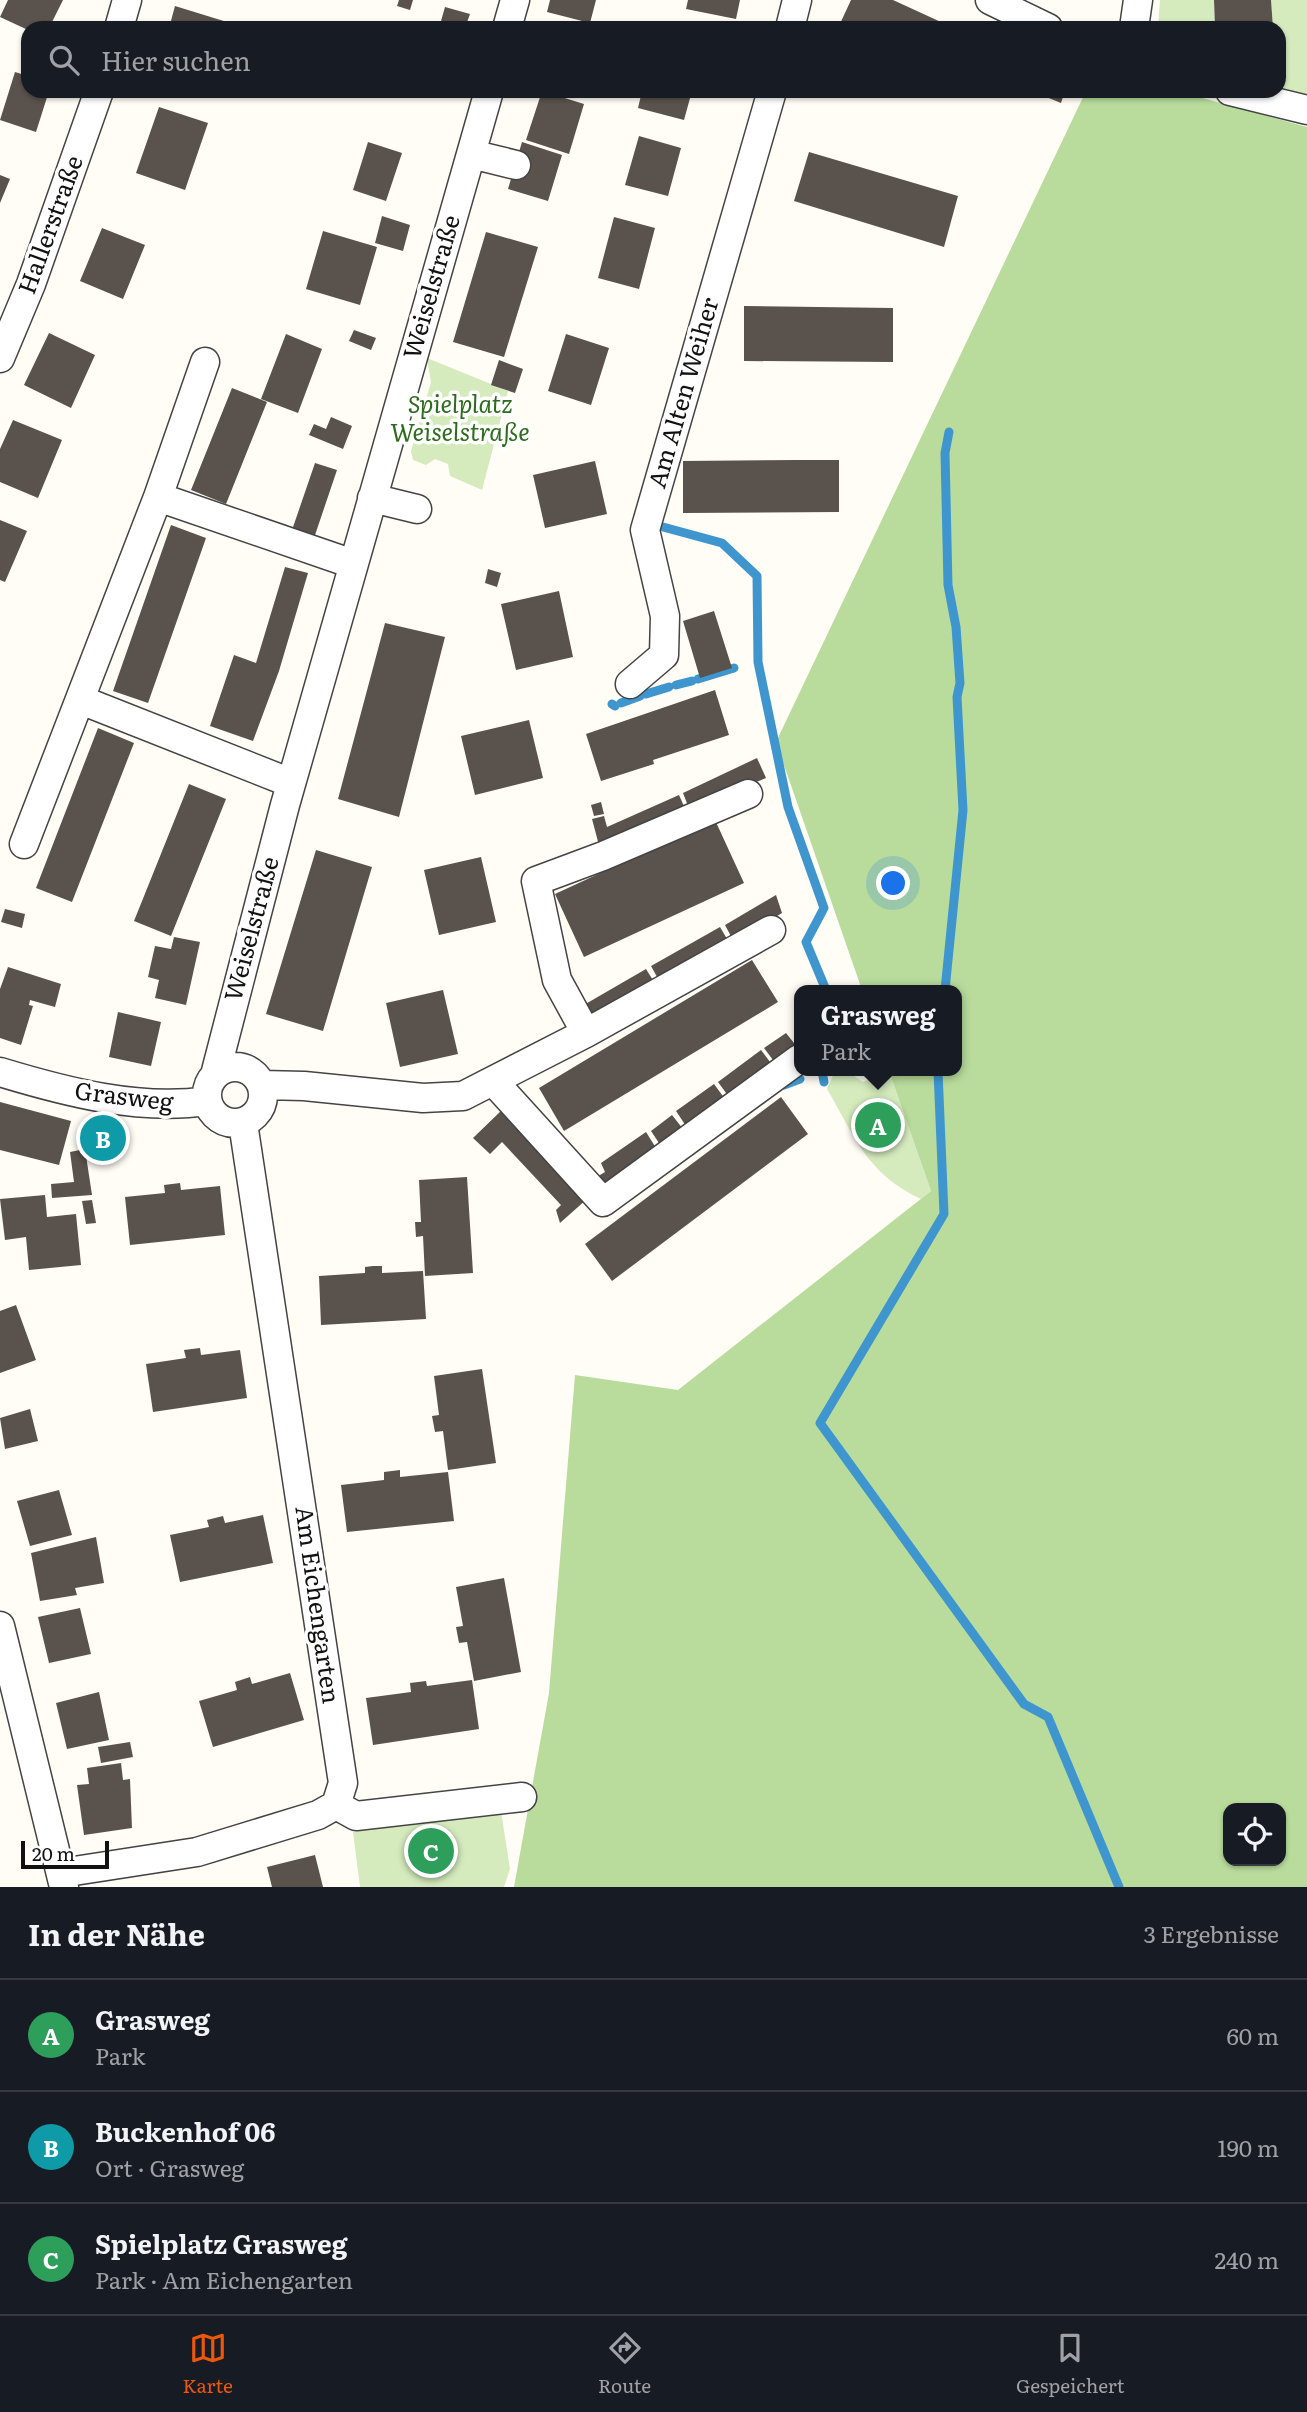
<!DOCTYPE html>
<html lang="de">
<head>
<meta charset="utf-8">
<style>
  :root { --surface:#171b24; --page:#242831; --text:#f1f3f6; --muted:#9ea1a6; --line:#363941; --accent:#ea580c }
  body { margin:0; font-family:Literata,serif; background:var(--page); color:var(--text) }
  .controls { position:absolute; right:21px; bottom:21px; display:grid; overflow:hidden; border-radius:14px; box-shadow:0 2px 5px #0004 }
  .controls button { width:63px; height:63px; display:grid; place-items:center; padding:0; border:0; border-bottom:2px solid var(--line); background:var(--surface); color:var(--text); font:35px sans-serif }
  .scale { position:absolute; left:21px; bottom:18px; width:88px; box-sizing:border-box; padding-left:7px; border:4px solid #111; border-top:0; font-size:19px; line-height:24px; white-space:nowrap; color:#111; -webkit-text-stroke:5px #fff; paint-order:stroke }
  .you { position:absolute; left:894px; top:884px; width:24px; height:24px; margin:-18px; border:5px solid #fff; border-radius:50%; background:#1a73e8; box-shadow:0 0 0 10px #1a73e833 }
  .badge { display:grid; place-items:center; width:46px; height:46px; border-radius:50%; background:var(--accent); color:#fff; font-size:23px; font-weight:700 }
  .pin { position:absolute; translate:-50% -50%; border:4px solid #fff; box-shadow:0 2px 7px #0006 }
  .popup { position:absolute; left:794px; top:985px; width:168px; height:91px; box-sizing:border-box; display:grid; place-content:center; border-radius:14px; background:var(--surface); filter:drop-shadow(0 2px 5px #0005); font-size:23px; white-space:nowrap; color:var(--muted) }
  .popup b { font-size:26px; color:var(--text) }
  .popup::after { content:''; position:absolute; left:50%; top:100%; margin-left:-14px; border:14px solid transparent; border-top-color:var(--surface) }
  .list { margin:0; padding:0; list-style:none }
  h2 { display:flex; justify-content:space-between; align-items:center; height:91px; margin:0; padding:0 28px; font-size:30px }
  h2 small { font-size:23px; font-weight:400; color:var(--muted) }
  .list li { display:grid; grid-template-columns:46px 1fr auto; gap:21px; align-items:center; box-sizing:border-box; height:112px; padding:0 28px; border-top:2px solid var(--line) }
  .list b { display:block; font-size:26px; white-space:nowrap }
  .list p { margin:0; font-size:23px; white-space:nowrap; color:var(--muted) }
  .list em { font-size:23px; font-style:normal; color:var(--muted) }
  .icon { flex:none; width:38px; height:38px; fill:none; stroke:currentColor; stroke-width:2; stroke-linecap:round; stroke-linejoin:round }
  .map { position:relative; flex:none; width:1307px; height:1887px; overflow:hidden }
  .search { position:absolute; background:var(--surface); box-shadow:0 2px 5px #0004; left:21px; right:21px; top:21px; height:77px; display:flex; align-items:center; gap:18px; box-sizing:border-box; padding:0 24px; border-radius:21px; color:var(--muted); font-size:26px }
  .sheet { height:427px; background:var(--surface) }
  nav { display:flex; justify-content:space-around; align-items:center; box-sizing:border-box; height:98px; border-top:2px solid var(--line); background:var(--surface); font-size:19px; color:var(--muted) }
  nav a { display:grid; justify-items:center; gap:4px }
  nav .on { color:var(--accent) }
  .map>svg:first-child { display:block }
</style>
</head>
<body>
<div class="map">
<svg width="1307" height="1887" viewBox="0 0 1307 1887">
  <rect width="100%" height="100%" fill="#fffdf5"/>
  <!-- green -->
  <path fill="#d5ebbd" d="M 1160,0 L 1214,0 L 1215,28 L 1158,28 Z
    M 1271,0 L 1307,0 L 1307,94 L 1281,89 L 1279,28 L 1273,28 Z
    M 427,358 L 508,391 L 482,490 L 450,476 L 448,464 L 435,459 L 426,465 L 413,460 L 411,451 L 431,382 Z
    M 835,1071 L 847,1071 L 863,1082 L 889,1071 L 931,1191 L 921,1199 C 867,1174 855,1137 827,1089 Z
    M 501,1811 L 510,1869 L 504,1887 L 360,1887 L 353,1832 Z"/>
  <!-- forest -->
  <path fill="#b9dc9c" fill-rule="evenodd" d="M 1086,91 L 1177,91 L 1307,127 L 1307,1887 L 514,1887 L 549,1693 L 575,1375 L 678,1390 L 931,1191 L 889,1071 L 957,1071 L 957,990 L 862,990 L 776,742 ZM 1228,1808 L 1281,1808 L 1281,1861 L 1228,1861 Z"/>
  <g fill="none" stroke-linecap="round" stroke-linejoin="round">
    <!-- stream -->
    <path stroke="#3f96cf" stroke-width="9" d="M 663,527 L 722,543 L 757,576 L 758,662 L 788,807 L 824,908 L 806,942 L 826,990
      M 698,679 L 734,668
      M 676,685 L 692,681
      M 646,694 L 669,687
      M 621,703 L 640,696
      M 612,704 L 615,706
      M 945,990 L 963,810 L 957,697 L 960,683 L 956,627 L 948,585 L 945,453 L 949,432
      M 822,1071 L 824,1082
      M 938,1071 L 944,1214 L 820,1423 L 1024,1704 L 1048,1717 L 1119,1887
      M 784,1085 L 800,1079"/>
  </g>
  <!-- building -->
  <path fill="#5a524d" d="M 8,0 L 63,0 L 49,28 L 28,30 L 0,17 Z
    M 399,0 L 413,0 L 410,10 L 397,6 Z
    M 550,0 L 596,0 L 590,23 L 547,12 Z
    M 688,0 L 740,0 L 736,19 L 686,9 Z
    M 851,0 L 893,0 L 954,28 L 838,28 Z
    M 1214,0 L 1271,0 L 1273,28 L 1215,28 Z
    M 175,6 L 227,22 L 225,28 L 169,28 Z
    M 445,7 L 470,14 L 465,28 L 439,28 Z
    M 15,72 L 28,76 L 28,91 L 49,91 L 36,132 L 0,120 Z
    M 542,91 L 584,104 L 569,154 L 526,140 Z
    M 642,91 L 692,91 L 684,120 L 638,108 Z
    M 1040,91 L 1065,91 L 1061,103 L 1039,94 Z
    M 159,107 L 208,123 L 185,190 L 136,173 Z
    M 639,136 L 681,148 L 668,196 L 625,185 Z
    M 368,142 L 402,153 L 386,201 L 353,190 Z
    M 522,142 L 562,155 L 548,201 L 508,189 Z
    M 809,152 L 958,196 L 944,247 L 794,201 Z
    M 0,175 L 10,179 L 0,203 Z
    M 382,216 L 410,225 L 403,251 L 375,243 Z
    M 614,217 L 655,228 L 639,289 L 598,278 Z
    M 102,228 L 145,245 L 123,299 L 80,281 Z
    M 323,231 L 377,247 L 360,305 L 306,289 Z
    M 486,232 L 538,247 L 504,357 L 453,342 Z
    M 744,306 L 893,308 L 893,362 L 744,361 Z
    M 354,330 L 376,338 L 371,350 L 349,341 Z
    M 49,333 L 95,355 L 71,408 L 24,385 Z
    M 286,334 L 322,349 L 298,413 L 261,399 Z
    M 566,334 L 609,348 L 591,405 L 548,391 Z
    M 499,360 L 523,369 L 515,393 L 491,385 Z
    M 232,388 L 267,402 L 226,504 L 191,490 Z
    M 331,417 L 352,426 L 343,449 L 309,435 L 314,424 L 326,429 Z
    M 13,420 L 62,440 L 38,498 L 0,482 L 0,449 Z
    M 798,460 L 839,460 L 839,512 L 683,513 L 683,461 Z
    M 595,461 L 607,514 L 545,528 L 533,475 Z
    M 315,463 L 337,470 L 313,541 L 291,533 Z
    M 0,520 L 27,531 L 5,582 L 0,580 Z
    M 171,525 L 206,538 L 148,703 L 113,691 Z
    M 285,567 L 308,573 L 279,671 L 253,741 L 210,726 L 234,655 L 256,663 Z
    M 488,569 L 501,573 L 497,587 L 485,583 Z
    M 559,591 L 573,657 L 516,670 L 501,604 Z
    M 714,611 L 732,668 L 700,678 L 683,621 Z
    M 385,623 L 445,637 L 399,817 L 338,799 Z
    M 715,690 L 729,735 L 653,760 L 654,764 L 601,781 L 586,734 Z
    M 529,720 L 543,778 L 475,795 L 461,736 Z
    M 98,728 L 134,743 L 72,902 L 36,888 Z
    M 757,758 L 766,778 L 690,811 L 683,793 Z
    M 189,784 L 226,799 L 171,936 L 134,921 Z
    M 679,795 L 687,813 L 600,849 L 592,819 L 604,816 L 607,827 Z
    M 601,802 L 604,814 L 594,816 L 591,805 Z
    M 715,820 L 744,883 L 584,957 L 555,894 Z
    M 316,850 L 372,867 L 323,1031 L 266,1014 Z
    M 481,857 L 496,922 L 439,935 L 424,870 Z
    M 776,895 L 782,913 L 734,942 L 725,925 Z
    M 5,909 L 25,914 L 22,928 L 1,922 Z
    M 720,927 L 730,944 L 661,984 L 651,966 Z
    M 174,937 L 200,942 L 186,1005 L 155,998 L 159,980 L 148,977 L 155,946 L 171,949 Z
    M 752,960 L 778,1002 L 564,1131 L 539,1088 Z
    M 8,967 L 61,984 L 55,1007 L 30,1000 L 29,1005 L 33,1006 L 21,1045 L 0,1038 L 0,989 Z
    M 646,969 L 656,985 L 591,1023 L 582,1006 Z
    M 443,990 L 458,1054 L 400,1067 L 386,1003 Z
    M 118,1012 L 161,1022 L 151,1066 L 109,1057 Z
    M 786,1033 L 798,1048 L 776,1064 L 764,1048 Z
    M 761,1050 L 773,1066 L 729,1097 L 718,1082 Z
    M 714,1084 L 725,1099 L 686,1126 L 676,1111 Z
    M 781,1097 L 808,1134 L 612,1281 L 585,1244 Z
    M 0,1102 L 71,1121 L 59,1165 L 0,1150 Z
    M 503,1109 L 587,1199 L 560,1223 L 556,1210 L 561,1205 L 502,1142 L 490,1154 L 473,1138 Z
    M 672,1115 L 683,1129 L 661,1146 L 651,1131 Z
    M 112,1120 L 117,1152 L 94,1155 L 90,1123 Z
    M 646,1132 L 656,1148 L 605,1184 L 595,1178 L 605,1172 L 601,1163 Z
    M 85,1149 L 92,1195 L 52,1198 L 51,1184 L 74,1182 L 70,1152 Z
    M 467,1177 L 473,1273 L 425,1276 L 423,1236 L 416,1237 L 415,1222 L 421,1222 L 419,1180 Z
    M 180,1183 L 181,1190 L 220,1186 L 225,1235 L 130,1245 L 125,1197 L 165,1193 L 164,1185 Z
    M 45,1195 L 47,1217 L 76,1214 L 81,1265 L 29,1270 L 26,1237 L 5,1240 L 0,1199 Z
    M 92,1200 L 96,1223 L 86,1224 L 82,1201 Z
    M 373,1266 L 382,1266 L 382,1273 L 423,1271 L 426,1319 L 321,1325 L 319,1276 L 365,1273 L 365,1267 Z
    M 16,1305 L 36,1360 L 0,1373 L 0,1311 Z
    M 200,1348 L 201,1355 L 240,1350 L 247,1398 L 153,1412 L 146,1364 L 186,1358 L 184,1350 Z
    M 482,1369 L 496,1463 L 448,1470 L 443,1431 L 435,1432 L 432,1416 L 439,1415 L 434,1376 Z
    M 30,1409 L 38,1441 L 5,1449 L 0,1418 Z
    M 400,1470 L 400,1477 L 448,1472 L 454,1521 L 347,1532 L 341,1485 L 384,1480 L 384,1472 Z
    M 59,1490 L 72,1535 L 30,1546 L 17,1501 Z
    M 263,1515 L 273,1563 L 180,1582 L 170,1535 L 209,1527 L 207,1520 L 223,1516 L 225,1523 Z
    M 96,1537 L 104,1583 L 75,1588 L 77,1595 L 40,1601 L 31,1553 Z
    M 504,1578 L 521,1672 L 474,1681 L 467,1642 L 459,1643 L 456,1627 L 463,1626 L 456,1587 Z
    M 80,1608 L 91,1654 L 49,1663 L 38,1617 Z
    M 290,1673 L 304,1720 L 213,1747 L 199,1701 L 237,1690 L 235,1682 L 250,1677 L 252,1684 Z
    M 472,1680 L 479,1729 L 373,1745 L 366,1698 L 411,1692 L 410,1683 L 426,1681 L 427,1686 Z
    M 99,1692 L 109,1740 L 67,1749 L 56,1703 Z
    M 130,1742 L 133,1757 L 101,1763 L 98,1747 Z
    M 121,1763 L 123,1780 L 130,1779 L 132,1828 L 84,1835 L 77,1785 L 89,1784 L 87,1768 Z
    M 315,1855 L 323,1887 L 272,1887 L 267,1867 Z"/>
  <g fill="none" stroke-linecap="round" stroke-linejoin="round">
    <!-- minor casing -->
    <g stroke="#444" stroke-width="31">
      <path id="minor" d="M 990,0 L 1048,28
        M 119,28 L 127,0
        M 507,28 L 515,0
        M 790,28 L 797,0
        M 1134,28 L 1138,0
        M 1230,91 L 1307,110
        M 471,154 L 516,165
        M 0,358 L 31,284 L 99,91
        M 158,497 L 205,362
        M 372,498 L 417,509
        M 630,684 L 664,655 L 665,616 L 645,530 L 772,91
        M 81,700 L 291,783
        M 24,844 L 158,497 L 353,564
        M 586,1033 L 557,980 L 536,881 L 603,856 L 748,794
        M207 1095a28 28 0 1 1 56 0a28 28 0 1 1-56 0Z
        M 0,1072 C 66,1092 139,1111 207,1101
        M 215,1075 L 285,805 L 489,91
        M 494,1082 L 603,1202 L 799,1059
        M 262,1085 L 304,1086 L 423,1098 L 463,1096 L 586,1033 L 771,930
        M 0,1626 L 64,1887
        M 336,1805 L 356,1816 L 522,1797
        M 61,1873 L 197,1852 L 318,1815 L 336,1805 L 343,1783 L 243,1123"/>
    </g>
    <!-- minor -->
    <use href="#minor" stroke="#fff" stroke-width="28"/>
  </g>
  <g text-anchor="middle" stroke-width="7" stroke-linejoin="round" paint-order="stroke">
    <!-- street labels -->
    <g font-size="24" fill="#111" stroke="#fff">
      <text transform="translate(51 225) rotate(-70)" y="8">Hallerstraße</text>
      <text transform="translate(432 287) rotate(-74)" y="8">Weiselstraße</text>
      <text transform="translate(684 393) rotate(-74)" y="8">Am Alten Weiher</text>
      <text transform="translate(252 929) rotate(-75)" y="8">Weiselstraße</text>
      <text transform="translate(124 1097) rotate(7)" y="8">Grasweg</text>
      <text transform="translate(317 1605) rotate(82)" y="8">Am Eichengarten</text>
    </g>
    <!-- park labels -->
    <g font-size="24" font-style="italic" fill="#2f6b1f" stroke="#fff">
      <text x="460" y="413">Spielplatz<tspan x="460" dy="28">Weiselstraße</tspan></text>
    </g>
  </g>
</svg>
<div class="controls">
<button><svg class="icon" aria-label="locate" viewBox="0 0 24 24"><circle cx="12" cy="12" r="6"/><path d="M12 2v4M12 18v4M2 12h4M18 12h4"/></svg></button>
</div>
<div class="scale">20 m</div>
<div class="you"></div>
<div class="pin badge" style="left:878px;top:1125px;background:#2e9e5b">A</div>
<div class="popup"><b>Grasweg</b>Park</div>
<div class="pin badge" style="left:103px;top:1138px;background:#0f9aa8">B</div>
<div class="pin badge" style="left:431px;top:1851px;background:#2e9e5b">C</div>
<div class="search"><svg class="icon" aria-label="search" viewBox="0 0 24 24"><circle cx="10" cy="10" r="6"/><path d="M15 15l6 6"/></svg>Hier suchen</div>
</div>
<section class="sheet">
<h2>In der Nähe<small>3 Ergebnisse</small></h2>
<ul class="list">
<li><span class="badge" style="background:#2e9e5b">A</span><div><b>Grasweg</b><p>Park</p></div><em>60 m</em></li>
<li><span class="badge" style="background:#0f9aa8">B</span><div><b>Buckenhof 06</b><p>Ort · Grasweg</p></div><em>190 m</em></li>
<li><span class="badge" style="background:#2e9e5b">C</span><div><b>Spielplatz Grasweg</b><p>Park · Am Eichengarten</p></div><em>240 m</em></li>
</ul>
</section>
<nav>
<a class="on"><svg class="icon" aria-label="map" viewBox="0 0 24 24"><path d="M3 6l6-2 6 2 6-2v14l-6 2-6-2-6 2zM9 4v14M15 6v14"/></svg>Karte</a>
<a><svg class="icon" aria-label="directions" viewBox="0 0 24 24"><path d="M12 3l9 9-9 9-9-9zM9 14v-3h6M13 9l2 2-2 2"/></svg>Route</a>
<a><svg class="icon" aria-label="saved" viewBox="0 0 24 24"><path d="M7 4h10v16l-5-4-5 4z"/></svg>Gespeichert</a>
</nav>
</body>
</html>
